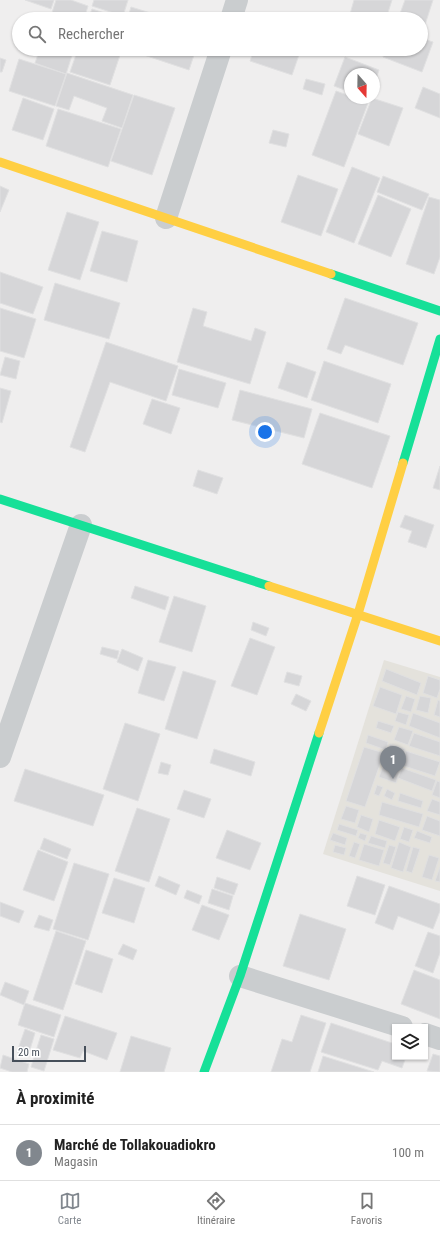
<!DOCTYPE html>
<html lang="fr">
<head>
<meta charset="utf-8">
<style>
  :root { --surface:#fff; --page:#f2f2f2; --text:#222; --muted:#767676; --line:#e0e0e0; --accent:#81878e }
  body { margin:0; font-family:"Roboto Condensed",sans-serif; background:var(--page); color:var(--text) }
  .controls { position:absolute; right:12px; bottom:12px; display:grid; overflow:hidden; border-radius:0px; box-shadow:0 1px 3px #0004 }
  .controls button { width:36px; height:36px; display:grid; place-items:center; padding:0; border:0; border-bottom:1px solid var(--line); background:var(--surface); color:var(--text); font:20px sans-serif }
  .compass { position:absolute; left:344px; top:68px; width:36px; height:36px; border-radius:50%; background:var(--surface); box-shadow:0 1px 3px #0004; rotate:160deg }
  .scale { position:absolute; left:12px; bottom:10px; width:74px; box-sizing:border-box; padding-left:4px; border:2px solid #464f5a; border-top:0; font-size:11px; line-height:14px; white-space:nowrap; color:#464f5a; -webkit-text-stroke:3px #fff; paint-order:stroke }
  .you { position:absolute; left:265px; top:432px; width:14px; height:14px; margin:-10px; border:3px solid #fff; border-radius:50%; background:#1a73e8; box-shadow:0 0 0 6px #1a73e833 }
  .badge { display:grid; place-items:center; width:26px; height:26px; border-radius:50%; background:var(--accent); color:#fff; font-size:13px; font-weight:700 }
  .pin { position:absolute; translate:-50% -33px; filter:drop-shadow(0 1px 2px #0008) }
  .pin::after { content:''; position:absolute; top:21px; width:14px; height:12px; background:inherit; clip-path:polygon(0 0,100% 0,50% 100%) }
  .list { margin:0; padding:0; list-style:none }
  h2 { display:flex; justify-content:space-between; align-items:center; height:52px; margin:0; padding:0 16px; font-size:17px }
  h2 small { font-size:13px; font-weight:400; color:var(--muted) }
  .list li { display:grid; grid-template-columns:26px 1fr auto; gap:12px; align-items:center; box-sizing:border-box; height:56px; padding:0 16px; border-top:1px solid var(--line) }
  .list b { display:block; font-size:15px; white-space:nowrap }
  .list p { margin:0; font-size:13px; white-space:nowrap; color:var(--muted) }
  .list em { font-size:13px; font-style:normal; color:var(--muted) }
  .icon { flex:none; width:22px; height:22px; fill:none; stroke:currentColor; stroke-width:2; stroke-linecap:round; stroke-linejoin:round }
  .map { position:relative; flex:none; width:440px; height:1072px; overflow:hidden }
  .search { position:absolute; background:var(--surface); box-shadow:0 1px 3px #0004; left:12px; right:12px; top:12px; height:44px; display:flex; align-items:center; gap:10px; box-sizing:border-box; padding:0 14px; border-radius:22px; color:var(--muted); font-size:15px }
  .sheet { height:108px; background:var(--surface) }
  nav { display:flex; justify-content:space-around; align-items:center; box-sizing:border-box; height:56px; border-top:1px solid var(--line); background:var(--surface); font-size:11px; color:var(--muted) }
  nav a { display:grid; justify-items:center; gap:2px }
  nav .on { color:var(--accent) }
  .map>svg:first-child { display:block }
</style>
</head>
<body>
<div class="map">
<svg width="440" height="1072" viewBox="0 0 440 1072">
  <rect width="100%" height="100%" fill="#efeeee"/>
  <!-- commercial -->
  <path fill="#e4e2dc" d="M 384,660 L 440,677 L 440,891 L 323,854 Z"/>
  <!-- building -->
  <path fill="#d6d6d8" stroke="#e0e0e1" d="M 25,0 L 54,0 L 51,9 Z
    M 56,0 L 71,0 L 88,6 L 84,19 L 50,19 Z
    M 94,0 L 128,0 L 123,16 L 92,6 Z
    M 354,0 L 392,0 L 386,19 L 368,19 L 350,14 Z
    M 405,0 L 433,0 L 422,34 L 421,19 L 398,19 Z
    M 131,7 L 170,19 L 135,19 L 128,17 Z
    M 92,9 L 123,19 L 88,19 Z
    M 421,38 L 433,42 L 422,72 L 383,57 L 386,49 L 421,49 Z
    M 40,49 L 74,49 L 66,74 L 35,63 Z
    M 78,49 L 122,49 L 110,85 L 70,72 Z
    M 136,49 L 196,49 L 189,70 L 135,52 Z
    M 254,49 L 301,49 L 292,75 L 250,61 Z
    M 345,57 L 379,70 L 374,85 L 374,74 L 350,74 L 350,92 L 334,86 Z
    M 0,58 L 6,60 L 2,72 L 0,72 Z
    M 19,59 L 66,74 L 55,106 L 9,91 Z
    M 67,73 L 133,95 L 122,128 L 102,121 L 107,108 L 74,96 L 69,110 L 56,106 Z
    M 306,79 L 325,84 L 322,95 L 303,89 Z
    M 423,87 L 440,94 L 440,118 L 415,108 Z
    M 336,91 L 350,96 L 350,98 L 356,98 L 368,103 L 344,167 L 312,155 Z
    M 134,95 L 175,108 L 152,175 L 111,161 Z
    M 23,98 L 54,109 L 43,140 L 12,130 Z
    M 372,98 L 403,108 L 389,146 L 358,134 Z
    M 58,109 L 121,129 L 108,167 L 46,146 Z
    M 273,130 L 289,134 L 286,147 L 269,143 Z
    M 352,167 L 380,178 L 354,243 L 326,232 Z
    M 298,175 L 338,189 L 321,236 L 281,222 Z
    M 383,176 L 429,194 L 422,210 L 377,192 Z
    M 0,186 L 9,190 L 0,212 Z
    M 378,195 L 411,209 L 391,257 L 358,244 Z
    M 429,197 L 440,200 L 440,257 L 434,274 L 406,264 Z
    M 67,212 L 99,222 L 80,280 L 48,270 Z
    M 102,231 L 138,241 L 127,282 L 90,271 Z
    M 0,272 L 43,287 L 33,314 L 0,303 Z
    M 55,283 L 120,303 L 109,339 L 44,320 Z
    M 345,298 L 418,323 L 403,365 L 345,345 L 341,354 L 327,349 Z
    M 0,308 L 36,319 L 24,358 L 0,351 Z
    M 193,308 L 207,312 L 203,326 L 251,341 L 255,328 L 266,332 L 250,384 L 177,362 Z
    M 106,342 L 178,366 L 166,401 L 110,382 L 85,452 L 70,447 Z
    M 5,357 L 20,361 L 16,379 L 0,375 Z
    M 324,361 L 391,384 L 378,423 L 311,400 Z
    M 287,362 L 316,372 L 307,398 L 278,388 Z
    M 179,369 L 226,383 L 218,408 L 172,395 Z
    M 0,388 L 11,391 L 2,423 L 0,422 Z
    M 240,390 L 312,409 L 304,438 L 232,420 Z
    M 152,399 L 180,408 L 171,434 L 143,424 Z
    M 320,413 L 390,436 L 372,488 L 302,464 Z
    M 440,466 L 440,490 L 433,488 Z
    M 198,470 L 223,478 L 217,494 L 193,486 Z
    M 405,515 L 434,525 L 426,548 L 408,542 L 412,531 L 400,527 Z
    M 135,586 L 169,597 L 165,610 L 131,598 Z
    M 174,596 L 206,606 L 192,652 L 159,642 Z
    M 253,622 L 269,628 L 266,636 L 251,630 Z
    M 250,638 L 275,647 L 257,695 L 231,686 Z
    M 102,647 L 119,651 L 117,659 L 100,654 Z
    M 122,649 L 143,658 L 138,671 L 117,662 Z
    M 148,660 L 176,667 L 164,701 L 138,693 Z
    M 386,669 L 421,683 L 417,695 L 382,681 Z
    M 183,671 L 216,681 L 197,739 L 165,729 Z
    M 287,672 L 302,676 L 299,686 L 284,682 Z
    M 428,676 L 440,680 L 440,689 L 437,698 L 423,693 Z
    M 380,687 L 402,695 L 396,714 L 373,706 Z
    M 296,694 L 311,701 L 306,711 L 291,704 Z
    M 406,696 L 415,699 L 411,712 L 401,709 Z
    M 420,696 L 431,698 L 428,713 L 416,710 Z
    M 438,700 L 440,701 L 440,717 L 434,715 Z
    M 398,712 L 409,715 L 406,725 L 395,721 Z
    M 413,713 L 440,723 L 440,738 L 409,726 Z
    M 378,721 L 394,726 L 391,733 L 376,728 Z
    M 125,723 L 160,734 L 138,801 L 103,789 Z
    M 399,727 L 413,731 L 408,745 L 394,740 Z
    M 414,733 L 440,742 L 440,756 L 409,746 Z
    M 368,735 L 388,742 L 386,750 L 366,743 Z
    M 390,744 L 405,749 L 400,764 L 385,759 Z
    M 364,747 L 384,753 L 365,807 L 346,801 Z
    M 214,749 L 255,762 L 251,776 L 210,763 Z
    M 406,751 L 440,762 L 435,776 L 401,765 Z
    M 161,762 L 171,765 L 168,775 L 158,773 Z
    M 384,763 L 400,769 L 396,783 L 379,777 Z
    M 402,768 L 436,780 L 432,791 L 398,778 Z
    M 25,769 L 104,795 L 93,826 L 14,801 Z
    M 437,781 L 440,782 L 440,798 L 432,795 Z
    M 377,785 L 383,787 L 379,796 L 374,794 Z
    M 387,789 L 395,793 L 392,800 L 384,796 Z
    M 184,790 L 211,799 L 204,818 L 177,809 Z
    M 400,793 L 423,801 L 421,808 L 398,801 Z
    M 432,799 L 440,802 L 440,815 L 427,811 Z
    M 382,802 L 423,814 L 419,827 L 379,815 Z
    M 346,806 L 359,810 L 355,823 L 341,819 Z
    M 137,808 L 170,819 L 149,882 L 115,871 Z
    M 361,815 L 373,819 L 369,832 L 357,827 Z
    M 427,816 L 440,821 L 440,836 L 422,830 Z
    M 379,820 L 400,827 L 395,841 L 375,834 Z
    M 339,824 L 358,830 L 356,836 L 337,830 Z
    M 404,827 L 413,830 L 409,842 L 400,839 Z
    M 227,830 L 261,843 L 250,870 L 216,858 Z
    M 417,831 L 432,837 L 430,843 L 414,838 Z
    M 333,833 L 347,838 L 345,845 L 330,840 Z
    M 360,833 L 367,835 L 365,841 L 358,838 Z
    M 371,836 L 387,841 L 385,848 L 368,843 Z
    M 44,838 L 71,849 L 67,859 L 40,849 Z
    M 354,842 L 360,844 L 355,858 L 349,856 Z
    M 399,842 L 411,847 L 403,872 L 391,868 Z
    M 364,844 L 384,850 L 379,866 L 359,860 Z
    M 335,845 L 346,848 L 344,855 L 333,852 Z
    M 389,845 L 396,847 L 390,865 L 383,863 Z
    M 413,847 L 420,849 L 412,873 L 406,871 Z
    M 38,850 L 68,862 L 54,901 L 23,890 Z
    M 429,855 L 439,858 L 432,880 L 422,877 Z
    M 74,863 L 109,874 L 88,940 L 53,929 Z
    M 440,867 L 440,882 L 435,881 Z
    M 159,876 L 180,885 L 176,895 L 155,886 Z
    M 357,876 L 385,885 L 375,915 L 347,906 Z
    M 217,877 L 238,884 L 234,895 L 214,888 Z
    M 114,878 L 145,888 L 134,923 L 102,913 Z
    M 389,886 L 440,904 L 440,911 L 433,929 L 398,916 L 393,930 L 375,923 Z
    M 212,889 L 233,896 L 229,910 L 208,903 Z
    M 187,890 L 202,896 L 199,904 L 184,898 Z
    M 0,902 L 24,911 L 19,923 L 0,916 Z
    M 202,905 L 229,915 L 219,940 L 192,930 Z
    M 300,914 L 346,929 L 329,980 L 283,966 Z
    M 39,915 L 53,920 L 49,931 L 34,927 Z
    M 56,931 L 86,941 L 63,1010 L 33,1000 Z
    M 428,932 L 440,936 L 440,953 L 433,973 L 415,966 Z
    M 123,944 L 137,950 L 133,960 L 118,954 Z
    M 86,950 L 113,959 L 102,993 L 75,984 Z
    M 414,970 L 440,980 L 440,1019 L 401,1004 Z
    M 5,982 L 29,991 L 24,1005 L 0,995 Z
    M 25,1003 L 61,1015 L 54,1037 L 18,1025 Z
    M 301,1015 L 326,1023 L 310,1072 L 271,1072 L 282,1039 L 292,1042 Z
    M 65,1016 L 117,1033 L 107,1060 L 83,1051 L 80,1058 L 53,1050 Z
    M 331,1023 L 395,1044 L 395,1057 L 406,1057 L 402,1068 L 382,1061 L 378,1070 L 321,1052 Z
    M 25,1029 L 35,1033 L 28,1056 L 17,1052 Z
    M 41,1035 L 54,1039 L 44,1071 L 31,1067 Z
    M 131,1036 L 171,1048 L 164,1072 L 120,1072 Z
    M 433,1054 L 440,1056 L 440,1072 L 427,1071 Z
    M 3,1055 L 29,1064 L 27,1072 L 12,1072 L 0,1068 Z
    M 323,1056 L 374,1072 L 318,1072 Z"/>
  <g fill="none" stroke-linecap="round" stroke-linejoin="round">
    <!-- street -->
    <path stroke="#cacdcf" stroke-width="22" d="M 231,19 L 237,0
      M 166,218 L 221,49
      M 0,757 L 81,525
      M 240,976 L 402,1027
      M 425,1034 L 440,1039"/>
    <!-- fast -->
    <path stroke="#16e098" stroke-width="9" d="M 331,274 L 440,311
      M 403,463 L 440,339
      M 0,499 L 269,586
      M 204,1072 L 240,976 L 319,733"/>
    <!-- slow -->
    <path stroke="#ffcf43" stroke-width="9" d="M 0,162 L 331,274
      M 269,586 L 440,641
      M 319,733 L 358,614 L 403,463"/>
  </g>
</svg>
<div class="controls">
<button><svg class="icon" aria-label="layers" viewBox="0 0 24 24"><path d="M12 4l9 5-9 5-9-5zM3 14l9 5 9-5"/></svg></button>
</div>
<svg class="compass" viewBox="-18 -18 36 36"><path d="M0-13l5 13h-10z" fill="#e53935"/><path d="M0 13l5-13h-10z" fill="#767676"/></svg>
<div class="scale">20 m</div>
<div class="you"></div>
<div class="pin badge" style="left:393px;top:779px">1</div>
<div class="search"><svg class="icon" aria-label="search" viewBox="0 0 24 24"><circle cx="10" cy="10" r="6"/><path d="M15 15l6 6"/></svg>Rechercher</div>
</div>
<section class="sheet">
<h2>À proximité<small></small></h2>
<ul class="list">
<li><span class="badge">1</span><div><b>Marché de Tollakouadiokro</b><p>Magasin</p></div><em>100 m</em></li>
</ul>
</section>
<nav>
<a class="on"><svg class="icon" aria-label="map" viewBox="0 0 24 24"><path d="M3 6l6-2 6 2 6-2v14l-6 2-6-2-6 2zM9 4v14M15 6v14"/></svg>Carte</a>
<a><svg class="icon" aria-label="directions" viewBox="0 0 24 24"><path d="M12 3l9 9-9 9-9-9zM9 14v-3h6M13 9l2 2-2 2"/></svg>Itinéraire</a>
<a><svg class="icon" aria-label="saved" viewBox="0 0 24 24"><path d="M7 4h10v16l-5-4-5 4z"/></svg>Favoris</a>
</nav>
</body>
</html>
